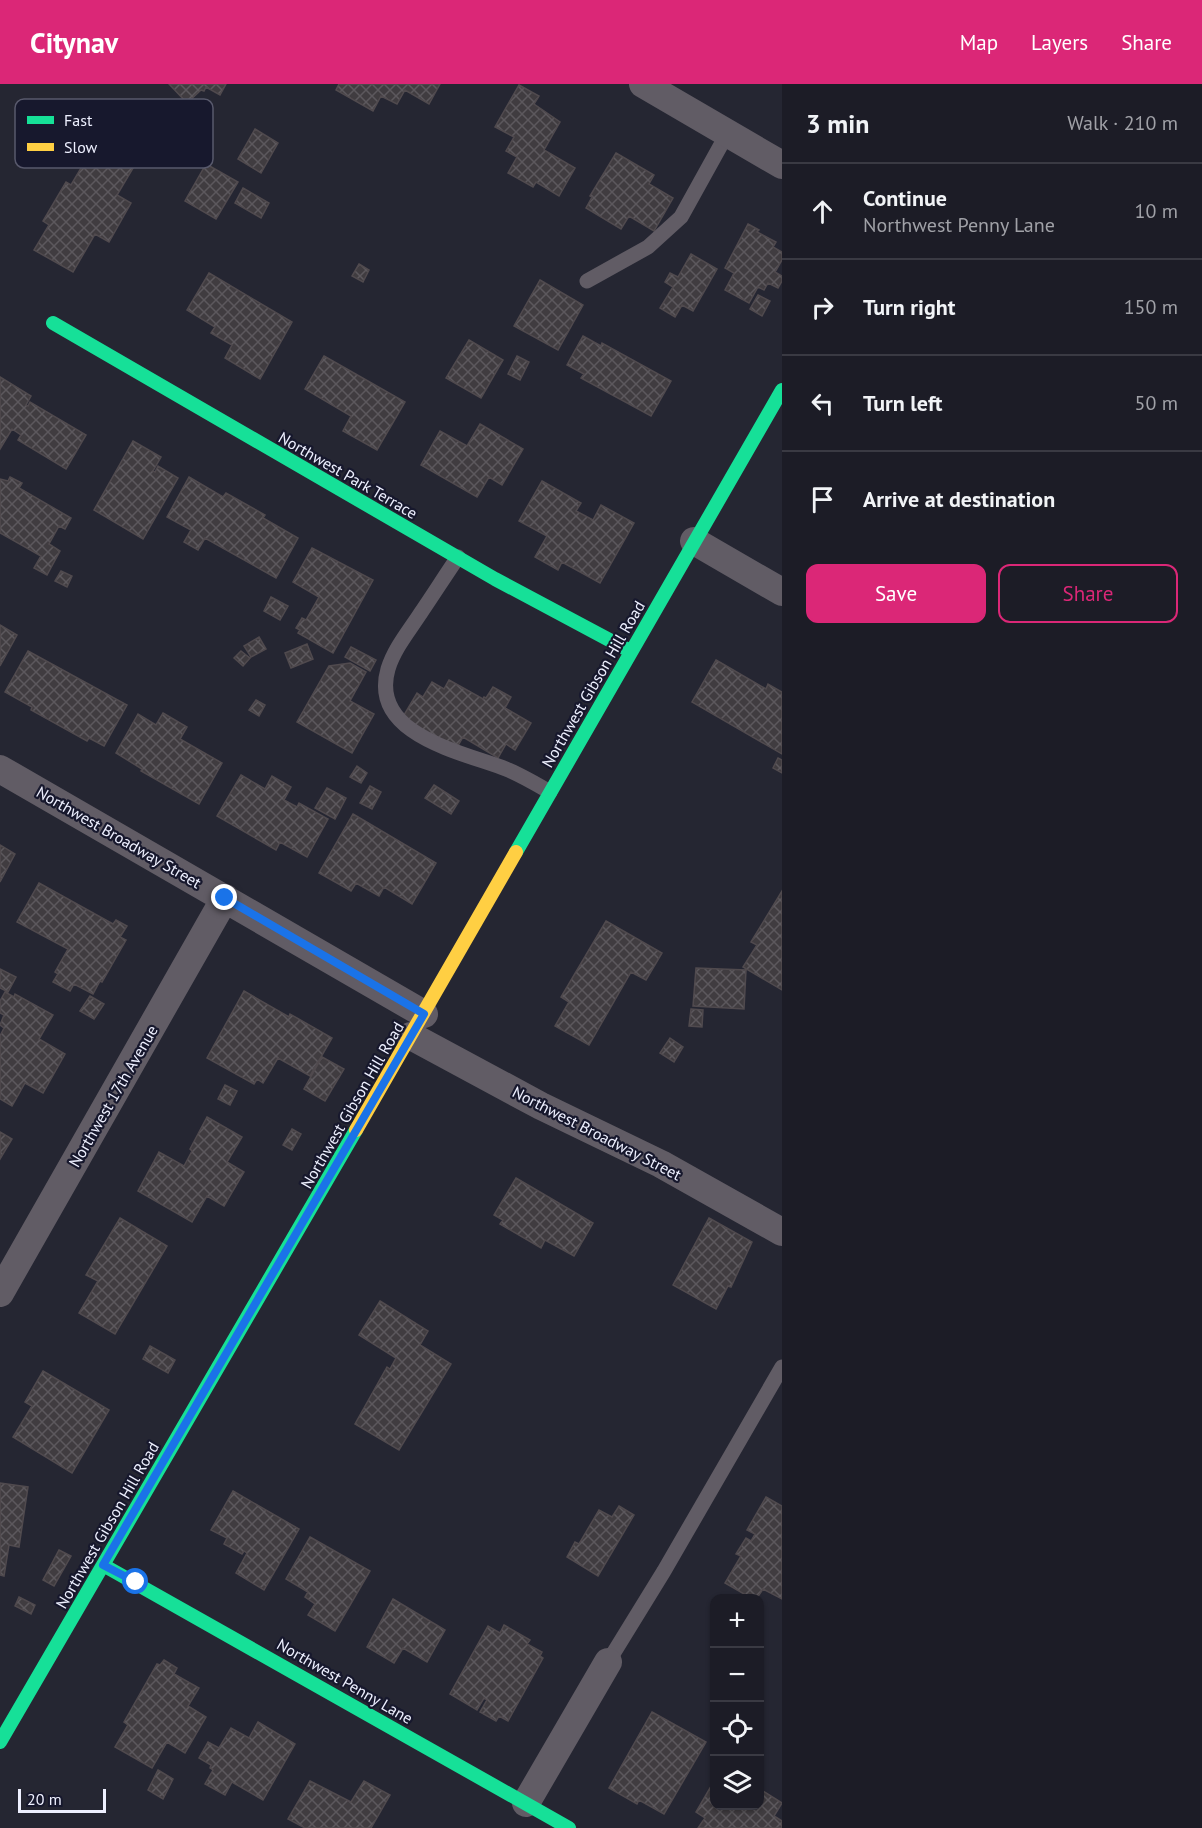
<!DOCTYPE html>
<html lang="en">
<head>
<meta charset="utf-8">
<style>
  :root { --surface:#1c1c26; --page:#292932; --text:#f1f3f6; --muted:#a0a1a7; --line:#3a3a43; --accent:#db2777 }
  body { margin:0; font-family:"PT Sans",sans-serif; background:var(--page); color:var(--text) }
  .controls { position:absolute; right:18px; bottom:18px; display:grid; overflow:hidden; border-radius:12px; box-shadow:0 2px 4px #0004 }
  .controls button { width:54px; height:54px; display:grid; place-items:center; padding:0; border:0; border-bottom:2px solid var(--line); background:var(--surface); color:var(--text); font:30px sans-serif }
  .scale { position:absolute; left:18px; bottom:15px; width:88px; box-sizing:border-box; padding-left:6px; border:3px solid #eef0ff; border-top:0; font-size:16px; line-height:21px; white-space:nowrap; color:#eef0ff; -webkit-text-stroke:4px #17182d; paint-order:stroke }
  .stop { position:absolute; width:18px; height:18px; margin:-14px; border:4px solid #1a73e8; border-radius:50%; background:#fff }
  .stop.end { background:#1a73e8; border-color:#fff; box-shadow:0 2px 6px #0008 }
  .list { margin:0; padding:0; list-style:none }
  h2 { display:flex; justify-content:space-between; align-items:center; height:78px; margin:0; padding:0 24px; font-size:26px }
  h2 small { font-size:20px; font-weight:400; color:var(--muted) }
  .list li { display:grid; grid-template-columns:39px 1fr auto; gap:18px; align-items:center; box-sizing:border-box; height:96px; padding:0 24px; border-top:2px solid var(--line) }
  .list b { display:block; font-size:22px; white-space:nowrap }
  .list p { margin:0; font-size:20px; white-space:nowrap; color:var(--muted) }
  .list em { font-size:20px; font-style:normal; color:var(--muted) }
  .actions { display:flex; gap:12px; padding:18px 24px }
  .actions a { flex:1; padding:14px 0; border:2px solid var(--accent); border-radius:12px; text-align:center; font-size:21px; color:var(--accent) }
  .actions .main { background:var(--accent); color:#fff }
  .icon { flex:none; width:33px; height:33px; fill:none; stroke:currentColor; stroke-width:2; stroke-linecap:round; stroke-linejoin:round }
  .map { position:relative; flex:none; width:782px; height:1744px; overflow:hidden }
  header { display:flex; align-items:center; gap:36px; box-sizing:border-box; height:84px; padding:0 30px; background:var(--accent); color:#fff }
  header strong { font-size:28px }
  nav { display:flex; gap:33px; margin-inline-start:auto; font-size:21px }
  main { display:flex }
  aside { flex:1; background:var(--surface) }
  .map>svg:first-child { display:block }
</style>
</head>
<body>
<header>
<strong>Citynav</strong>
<nav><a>Map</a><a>Layers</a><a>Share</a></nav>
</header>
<main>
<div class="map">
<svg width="782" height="1744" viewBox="0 0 782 1744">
  <defs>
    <pattern id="building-cross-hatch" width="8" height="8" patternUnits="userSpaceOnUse" patternTransform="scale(1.5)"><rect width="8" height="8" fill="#403c40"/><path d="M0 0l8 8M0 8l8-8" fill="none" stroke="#5c585d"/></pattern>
  </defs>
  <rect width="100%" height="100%" fill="#252632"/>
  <!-- building -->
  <path fill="url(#building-cross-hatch)" stroke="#504a4e" stroke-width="1.5" d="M 169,0 L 226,0 L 220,11 L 206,3 L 204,7 L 201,6 L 187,19 Z
    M 339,0 L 440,0 L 429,20 L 405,6 L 397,20 L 381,12 L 373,27 L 336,6 Z
    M 519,1 L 539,12 L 534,20 L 560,38 L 544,66 L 575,84 L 559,112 L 536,98 L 533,103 L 508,89 L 517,73 L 506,67 L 514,53 L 495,43 Z
    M 255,45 L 278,59 L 261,89 L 238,75 Z
    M 100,52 L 139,74 L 117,111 L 131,119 L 109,158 L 95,150 L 73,188 L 34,166 L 49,141 L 43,137 L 66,98 L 71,101 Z
    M 616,69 L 654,91 L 649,100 L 673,114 L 654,147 L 629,132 L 621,145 L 586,124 L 592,113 L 590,112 Z
    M 206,80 L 238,98 L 216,135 L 185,117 Z
    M 243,104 L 269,119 L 261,134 L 235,119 Z
    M 748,140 L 759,146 L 757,148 L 776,158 L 773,163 L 782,168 L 782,176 L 775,188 L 782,192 L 782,197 L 778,204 L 768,199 L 764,206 L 758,203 L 749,219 L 725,206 L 734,189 L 725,184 Z
    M 691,170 L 717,185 L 693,227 L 682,221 L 675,233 L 660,224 L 673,203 L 665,198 L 670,189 L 678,193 Z
    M 359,180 L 369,186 L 363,198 L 352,192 Z
    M 209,189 L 292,238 L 260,295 L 225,274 L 232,261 L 211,249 L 215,243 L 187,226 Z
    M 540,196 L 583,221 L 558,266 L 514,242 Z
    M 758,211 L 770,217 L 762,232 L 750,225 Z
    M 583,252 L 601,262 L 602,259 L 671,297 L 651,332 L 581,294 L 584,290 L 567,281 Z
    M 469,256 L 503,276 L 481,314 L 446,294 Z
    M 324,272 L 405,318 L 377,366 L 343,347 L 351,332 L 305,305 Z
    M 517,272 L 529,278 L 520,296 L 508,290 Z
    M 0,293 L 31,312 L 26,321 L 28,322 L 30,318 L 86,351 L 66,385 L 18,356 L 21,351 L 12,345 L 0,365 Z
    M 480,340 L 523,365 L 502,401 L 489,393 L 477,413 L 421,381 L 440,347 L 467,362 Z
    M 133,357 L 161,373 L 153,387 L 155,388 L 158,382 L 178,394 L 143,455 L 94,426 Z
    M 10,393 L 22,399 L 19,404 L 71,434 L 65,445 L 59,442 L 49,460 L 60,467 L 47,491 L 34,484 L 41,472 L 0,449 L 0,395 L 8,397 Z
    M 189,393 L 223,413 L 226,409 L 265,431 L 263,434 L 298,454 L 276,494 L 205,454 L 198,466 L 184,458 L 191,446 L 167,433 Z
    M 542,397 L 581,419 L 576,427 L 593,436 L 601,421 L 634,439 L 600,499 L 562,478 L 558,486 L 535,473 L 547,452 L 519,437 Z
    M 312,464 L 373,496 L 333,569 L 298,549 L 300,546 L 296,544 L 302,534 L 306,536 L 319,513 L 293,498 Z
    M 61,487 L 72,492 L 67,503 L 55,497 Z
    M 271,513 L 288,522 L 280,536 L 264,527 Z
    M 0,541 L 17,551 L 0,582 Z
    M 259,553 L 266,565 L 251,573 L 244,562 Z
    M 307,560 L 313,575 L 291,584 L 285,569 Z
    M 351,563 L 376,576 L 370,587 L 345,573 Z
    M 28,567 L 127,621 L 104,662 L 89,654 L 87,657 L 31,626 L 32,623 L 5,608 Z
    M 241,567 L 250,574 L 243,582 L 234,574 Z
    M 716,576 L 766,605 L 768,600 L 782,608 L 782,670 L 692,618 Z
    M 350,579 L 366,588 L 350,617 L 374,630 L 352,669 L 297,638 L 329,582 Z
    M 449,596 L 483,615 L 484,613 L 486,614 L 493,603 L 511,613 L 505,624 L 531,639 L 515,666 L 506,660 L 498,674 L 463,653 L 455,667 L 401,636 L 417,609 L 423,613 L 432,598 L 444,605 Z
    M 256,616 L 265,621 L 259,632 L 249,626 Z
    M 163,629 L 187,643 L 180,655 L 222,679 L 199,720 L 141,687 L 142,685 L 116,669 L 138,630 L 156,641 Z
    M 778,674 L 782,676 L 782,689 L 773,684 Z
    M 357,682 L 367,689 L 361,699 L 350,693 Z
    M 241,691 L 265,705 L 272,692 L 291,703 L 284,716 L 297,723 L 299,719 L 328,735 L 307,773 L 280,758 L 276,766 L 217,732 Z
    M 434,701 L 459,717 L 451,730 L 425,714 Z
    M 370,702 L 381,708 L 372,725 L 360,719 Z
    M 327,704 L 346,714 L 335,735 L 315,724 Z
    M 353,730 L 436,779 L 412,820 L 384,803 L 379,812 L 356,799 L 351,807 L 319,789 Z
    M 0,761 L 15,770 L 0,798 Z
    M 39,799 L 113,840 L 116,836 L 127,842 L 120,853 L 126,856 L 102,898 L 100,897 L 93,910 L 74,900 L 70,907 L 53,898 L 58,890 L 55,888 L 68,865 L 17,838 Z
    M 782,807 L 782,906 L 743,883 L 757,861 L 751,858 Z
    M 606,837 L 662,869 L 646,896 L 631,888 L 589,961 L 555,942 L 569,918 L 561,913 Z
    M 696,884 L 746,886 L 744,925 L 693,922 Z
    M 0,885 L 16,893 L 8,908 L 0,904 Z
    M 244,907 L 289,933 L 290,930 L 332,954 L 310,992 L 278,974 L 263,999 L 257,995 L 254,1000 L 207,974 Z
    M 5,908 L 14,913 L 15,910 L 53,931 L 39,955 L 65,970 L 43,1009 L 25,999 L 12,1022 L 0,1015 L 0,952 L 4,944 L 0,941 L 4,931 L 0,929 L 0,917 Z
    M 90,912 L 104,920 L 94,935 L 80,927 Z
    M 691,925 L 703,926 L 702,943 L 689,942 Z
    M 670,954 L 683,963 L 674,978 L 660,969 Z
    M 322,973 L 344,985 L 325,1017 L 304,1005 Z
    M 225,1001 L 237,1007 L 230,1021 L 218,1015 Z
    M 207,1033 L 242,1053 L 227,1078 L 244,1088 L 224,1122 L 207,1112 L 192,1138 L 138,1107 L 159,1068 L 184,1082 L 192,1067 L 190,1065 Z
    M 292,1045 L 301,1050 L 292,1066 L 283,1061 Z
    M 0,1048 L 12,1055 L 0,1075 Z
    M 516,1094 L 593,1139 L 574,1172 L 545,1156 L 541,1164 L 500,1140 L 503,1136 L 494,1131 Z
    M 120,1134 L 167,1162 L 115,1250 L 79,1229 L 98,1197 L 86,1191 Z
    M 709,1134 L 752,1158 L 731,1203 L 728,1202 L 716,1225 L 673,1201 Z
    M 380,1217 L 428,1247 L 420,1261 L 451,1280 L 399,1366 L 355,1340 L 387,1283 L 390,1285 L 396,1274 L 359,1251 Z
    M 150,1262 L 175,1276 L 168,1289 L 143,1275 Z
    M 43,1287 L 109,1326 L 72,1389 L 13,1353 L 32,1322 L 25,1318 Z
    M 0,1399 L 28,1403 L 19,1463 L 9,1461 L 4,1492 L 0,1491 Z
    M 233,1407 L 299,1445 L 264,1506 L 236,1489 L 247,1469 L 244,1467 L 242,1470 L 224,1460 L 227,1454 L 211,1446 Z
    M 766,1413 L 782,1422 L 782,1515 L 763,1505 L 757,1514 L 751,1514 L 725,1499 L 741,1472 L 736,1470 L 746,1454 L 751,1457 L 755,1450 L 747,1446 Z
    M 619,1422 L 634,1431 L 598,1492 L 567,1473 L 575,1458 L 579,1460 L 599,1426 L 612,1433 Z
    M 310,1453 L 370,1487 L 335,1547 L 308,1531 L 315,1520 L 305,1513 L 308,1508 L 286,1495 Z
    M 59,1466 L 71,1472 L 54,1502 L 43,1496 Z
    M 19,1513 L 35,1521 L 31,1530 L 15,1522 Z
    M 393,1515 L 445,1546 L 427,1578 L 403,1564 L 394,1579 L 367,1563 Z
    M 504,1541 L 530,1556 L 527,1560 L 542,1568 L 540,1572 L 543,1574 L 508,1637 L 499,1632 L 496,1637 L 480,1628 L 487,1616 L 484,1614 L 477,1626 L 450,1610 L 488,1542 L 500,1549 Z
    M 164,1576 L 177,1584 L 174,1590 L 199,1604 L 188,1622 L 206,1633 L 185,1669 L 167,1658 L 152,1684 L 115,1663 L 128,1641 L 124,1638 L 157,1580 L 160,1581 Z
    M 652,1628 L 706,1658 L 664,1730 L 639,1716 L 637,1720 L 609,1704 Z
    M 258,1638 L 295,1660 L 263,1716 L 232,1698 L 225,1711 L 205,1700 L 213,1686 L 210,1684 L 211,1681 L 199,1674 L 208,1658 L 219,1664 L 231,1644 L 249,1654 Z
    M 158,1686 L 173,1695 L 163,1715 L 148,1706 Z
    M 310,1697 L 351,1718 L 364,1697 L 390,1711 L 371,1744 L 305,1744 L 288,1735 Z
    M 714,1697 L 714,1722 L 760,1722 L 760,1705 L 782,1719 L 774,1732 L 782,1737 L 782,1744 L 698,1744 L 705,1734 L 696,1728 Z"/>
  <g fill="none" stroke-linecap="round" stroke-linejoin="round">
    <!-- lane -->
    <path stroke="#615c65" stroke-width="15" d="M 587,197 L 648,163 L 681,133 L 727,50
      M 458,473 C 445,492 433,511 420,530 C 409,547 394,565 388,585 C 369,651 462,668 506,685 C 521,691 536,700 550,708
      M 608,1578 L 664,1487 L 782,1283"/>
    <!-- street -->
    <path stroke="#615c65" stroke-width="28" d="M 643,0 L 782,81
      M 694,457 L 782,508
      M 0,685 L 424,930
      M 411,952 L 541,1022 L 661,1080 L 782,1148
      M 0,1209 L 225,814
      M 526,1719 L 608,1578"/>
    <!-- fast -->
    <path stroke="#16e098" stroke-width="14" d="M 53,239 L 495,495 L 630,567
      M 516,768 L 782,306
      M 103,1481 L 569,1744
      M 0,1658 L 356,1046"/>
    <!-- slow -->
    <path stroke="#ffcf43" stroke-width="14" d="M 356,1046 L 516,768"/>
  </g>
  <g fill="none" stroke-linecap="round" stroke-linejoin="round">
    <!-- route -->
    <path stroke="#1a73e8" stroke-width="8" d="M 136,1498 L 103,1481 L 424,930 L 225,814"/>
  </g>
  <g text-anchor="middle" stroke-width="4.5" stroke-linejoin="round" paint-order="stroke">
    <!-- street labels -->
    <g font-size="16" fill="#eef0ff" stroke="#17182d">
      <text transform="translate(348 391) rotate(30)" y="6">Northwest Park Terrace</text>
      <text transform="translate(593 600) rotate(-60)" y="6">Northwest Gibson Hill Road</text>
      <text transform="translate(119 753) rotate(30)" y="6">Northwest Broadway Street</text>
      <text transform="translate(113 1012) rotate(-60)" y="6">Northwest 17th Avenue</text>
      <text transform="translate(352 1021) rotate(-60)" y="6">Northwest Gibson Hill Road</text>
      <text transform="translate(597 1049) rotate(27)" y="6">Northwest Broadway Street</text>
      <text transform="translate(107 1441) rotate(-60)" y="6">Northwest Gibson Hill Road</text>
      <text transform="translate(345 1597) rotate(30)" y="6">Northwest Penny Lane</text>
    </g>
  </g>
  <!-- legend -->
  <rect x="15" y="15" width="198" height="69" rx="9" fill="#17182d" stroke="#58596c" stroke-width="1.5"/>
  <rect x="27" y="32" width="27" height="8" fill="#16e098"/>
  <rect x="27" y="59" width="27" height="8" fill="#ffcf43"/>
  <g font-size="16" fill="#eef0ff">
    <text x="64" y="42">Fast</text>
    <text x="64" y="69">Slow</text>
  </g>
</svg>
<div class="controls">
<button>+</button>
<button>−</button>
<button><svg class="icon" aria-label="locate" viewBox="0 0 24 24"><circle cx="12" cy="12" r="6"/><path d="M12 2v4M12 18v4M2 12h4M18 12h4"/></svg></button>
<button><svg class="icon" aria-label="layers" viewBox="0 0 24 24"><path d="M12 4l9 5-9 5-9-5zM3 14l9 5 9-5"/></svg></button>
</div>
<div class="scale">20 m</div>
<div class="stop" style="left:136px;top:1498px"></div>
<div class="stop end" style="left:225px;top:814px"></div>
</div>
<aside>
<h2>3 min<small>Walk · 210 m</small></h2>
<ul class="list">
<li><svg class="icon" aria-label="ahead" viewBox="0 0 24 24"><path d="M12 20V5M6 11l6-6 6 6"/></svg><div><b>Continue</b><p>Northwest Penny Lane</p></div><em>10 m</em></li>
<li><svg class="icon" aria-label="right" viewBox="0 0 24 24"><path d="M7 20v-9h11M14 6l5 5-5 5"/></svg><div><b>Turn right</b></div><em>150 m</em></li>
<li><svg class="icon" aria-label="left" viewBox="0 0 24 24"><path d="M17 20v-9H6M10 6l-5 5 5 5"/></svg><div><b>Turn left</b></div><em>50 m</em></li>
<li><svg class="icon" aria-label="arrive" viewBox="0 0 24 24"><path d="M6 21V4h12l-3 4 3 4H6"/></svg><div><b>Arrive at destination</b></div></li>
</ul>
<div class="actions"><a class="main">Save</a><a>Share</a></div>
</aside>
</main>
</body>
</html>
